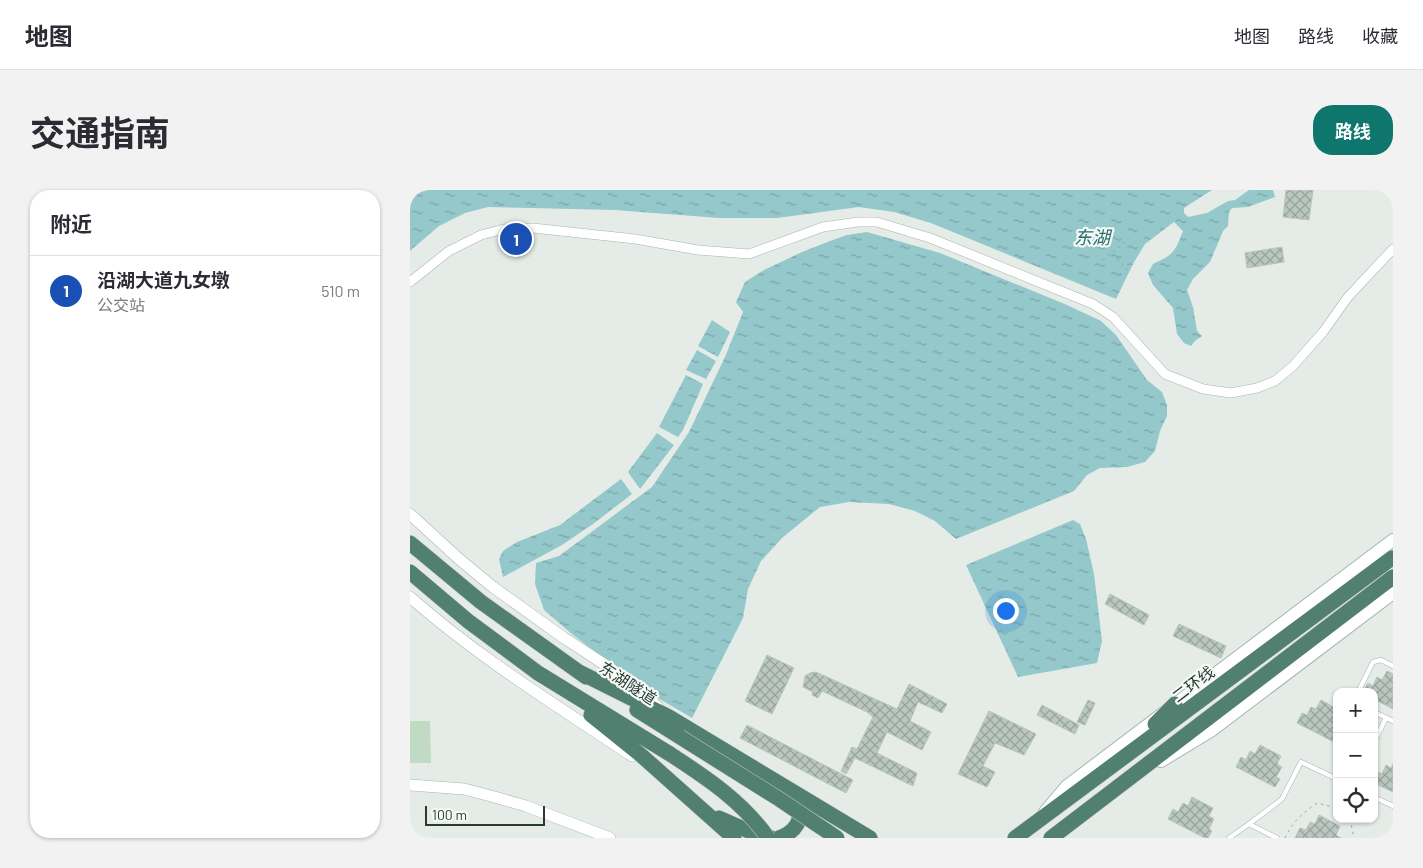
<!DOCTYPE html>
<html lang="zh">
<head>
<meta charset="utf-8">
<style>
  :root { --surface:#fff; --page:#f2f2f3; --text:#2b2b33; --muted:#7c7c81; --line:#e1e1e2; --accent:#0f766e }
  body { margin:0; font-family:Barlow,"Noto Sans SC",sans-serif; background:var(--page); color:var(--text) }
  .controls { position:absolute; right:15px; bottom:15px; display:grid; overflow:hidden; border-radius:10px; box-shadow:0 1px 4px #0004 }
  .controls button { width:45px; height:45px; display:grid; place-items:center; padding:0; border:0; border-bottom:1px solid var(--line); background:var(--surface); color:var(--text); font:25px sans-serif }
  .scale { position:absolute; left:15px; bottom:12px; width:120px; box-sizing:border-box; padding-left:5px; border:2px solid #263c33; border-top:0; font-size:14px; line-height:18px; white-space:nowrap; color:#263c33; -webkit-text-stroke:4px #f5f9f6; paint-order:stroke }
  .you { position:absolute; left:595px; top:420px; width:18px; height:18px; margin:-12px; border:4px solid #fff; border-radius:50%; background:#1a73e8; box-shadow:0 0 0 8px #1a73e833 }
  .badge { display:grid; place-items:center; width:32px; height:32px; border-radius:50%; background:var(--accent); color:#fff; font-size:16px; font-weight:700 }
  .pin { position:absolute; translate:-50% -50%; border:2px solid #fff; box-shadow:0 1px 5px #0006 }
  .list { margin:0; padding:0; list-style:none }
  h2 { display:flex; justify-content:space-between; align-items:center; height:65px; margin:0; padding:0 20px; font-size:21px }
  h2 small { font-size:16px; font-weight:400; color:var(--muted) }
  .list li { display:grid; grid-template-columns:32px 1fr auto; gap:15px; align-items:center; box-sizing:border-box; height:70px; padding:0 20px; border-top:1px solid var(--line) }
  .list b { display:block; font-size:19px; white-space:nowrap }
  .list p { margin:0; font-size:16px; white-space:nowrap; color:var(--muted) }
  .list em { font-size:16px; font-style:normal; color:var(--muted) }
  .icon { flex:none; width:28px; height:28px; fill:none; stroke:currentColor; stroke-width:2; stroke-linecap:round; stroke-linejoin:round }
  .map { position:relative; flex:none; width:983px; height:648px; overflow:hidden; border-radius:20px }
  header { display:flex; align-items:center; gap:30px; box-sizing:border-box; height:70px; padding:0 25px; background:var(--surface); border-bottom:1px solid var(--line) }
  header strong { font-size:24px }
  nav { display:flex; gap:28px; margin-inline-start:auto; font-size:18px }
  .intro { display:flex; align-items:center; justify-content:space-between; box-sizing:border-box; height:120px; padding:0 30px }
  h1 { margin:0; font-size:35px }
  .button { padding:12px 22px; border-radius:20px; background:var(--accent); color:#fff; font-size:18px; font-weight:700 }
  main { display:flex; gap:30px; padding:0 30px }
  aside { flex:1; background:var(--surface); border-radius:20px; box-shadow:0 1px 4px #0004 }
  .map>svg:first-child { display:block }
</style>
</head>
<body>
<header>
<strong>地图</strong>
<nav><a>地图</a><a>路线</a><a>收藏</a></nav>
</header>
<div class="intro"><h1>交通指南</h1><a class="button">路线</a></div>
<main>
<aside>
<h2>附近<small></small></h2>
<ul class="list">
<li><span class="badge" style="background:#1a4fb4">1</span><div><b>沿湖大道九女墩</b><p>公交站</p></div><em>510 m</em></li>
</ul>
</aside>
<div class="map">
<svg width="983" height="648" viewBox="0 0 983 648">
  <defs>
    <pattern id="water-ripples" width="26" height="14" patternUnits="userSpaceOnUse" patternTransform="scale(1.25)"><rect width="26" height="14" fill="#94c8ca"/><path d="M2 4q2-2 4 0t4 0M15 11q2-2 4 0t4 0" fill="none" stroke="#79a4a5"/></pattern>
    <pattern id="building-cross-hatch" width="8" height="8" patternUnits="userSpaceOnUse" patternTransform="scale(1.25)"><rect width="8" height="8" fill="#bac7c1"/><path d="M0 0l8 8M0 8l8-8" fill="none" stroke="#97a39d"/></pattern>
  </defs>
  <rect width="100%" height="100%" fill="#e5ece8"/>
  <!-- pitch -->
  <path fill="#c0dac4" d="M 0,531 L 20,531 L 21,573 L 0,573 Z"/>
  <!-- water -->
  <path fill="url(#water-ripples)" d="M 0,0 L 802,0 L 774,18 L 774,23 L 778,27 L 797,23 L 818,11 L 825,10 L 839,0 L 863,0 L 865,7 L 838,17 L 822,18 L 819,22 L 818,36 L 813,41 L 800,72 L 783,89 L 777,100 L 783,117 L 787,141 L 792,146 L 786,150 L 781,156 L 774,153 L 767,144 L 763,118 L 743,95 L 738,83 L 743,74 C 763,65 765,62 773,41 L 764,32 L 735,54 L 723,74 L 706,109 L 521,33 L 484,22 L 449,17 L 367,28 L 309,28 L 205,20 L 78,17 L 55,23 L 29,36 L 0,61 Z
    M 457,42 L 530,63 L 657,115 L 691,131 L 706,145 L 737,190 L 752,202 L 757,215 L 757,226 L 750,241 L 745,261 L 735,272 L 717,277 L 690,278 L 677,285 L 664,301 L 546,349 L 525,331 L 505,321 L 479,314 L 439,312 L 410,317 L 372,348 L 351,371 L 338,399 L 333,428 L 282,528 L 248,508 L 163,445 L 134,420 L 125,394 L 126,373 L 149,366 L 242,297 L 279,242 L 315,167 L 333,122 L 326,112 L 335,92 L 354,80 L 392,62 L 420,51 L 437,45 Z
    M 302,130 L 320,142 L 308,167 L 288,156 Z
    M 287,160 L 306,171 L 296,189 L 276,180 Z
    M 276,185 L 293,194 L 273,240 L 268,247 L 249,237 Z
    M 247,243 L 264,255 L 230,299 L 218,282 Z
    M 211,289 L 222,304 L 183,334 L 152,355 L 93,387 L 89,369 L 93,361 L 107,352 L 150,335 Z
    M 663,330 L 670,334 L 676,349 L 684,384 L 692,451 L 687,473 L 608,487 L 556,375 Z"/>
  <!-- building -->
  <path fill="url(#building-cross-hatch)" stroke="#b8c5be" d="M 876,0 L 903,0 L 899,30 L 873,27 Z
    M 872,57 L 874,72 L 837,78 L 835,63 Z
    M 700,404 L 739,425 L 734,435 L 695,414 Z
    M 769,434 L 816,456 L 811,468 L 763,446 Z
    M 357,465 L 384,478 L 362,524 L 335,511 Z
    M 977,481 L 983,484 L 983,519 L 964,509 L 964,502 L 953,502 L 958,493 L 963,496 L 967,487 L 972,490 Z
    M 406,482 L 487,519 L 499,494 L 537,514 L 532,523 L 508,512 L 500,531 L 521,542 L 512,560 L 477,542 L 467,563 L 507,583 L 503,596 L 445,568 L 436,584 L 431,581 L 442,557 L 447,559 L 463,527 L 457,522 L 412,501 L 408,508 L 402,505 L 403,502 L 393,497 L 395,486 L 400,483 Z
    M 678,510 L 685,513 L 675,535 L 667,532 Z
    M 911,510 L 927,519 L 926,553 L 887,533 L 892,523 L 897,525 L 901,517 L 906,519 Z
    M 632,515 L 669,535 L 665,544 L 627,525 Z
    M 579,521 L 626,544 L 614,565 L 585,553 L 573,576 L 585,582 L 577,597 L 548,584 Z
    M 337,535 L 443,590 L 436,603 L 330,548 Z
    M 850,555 L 871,566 L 867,574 L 872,577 L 866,587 L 870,589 L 865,597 L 826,577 L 831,567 L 836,570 L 840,561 L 845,564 Z
    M 983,574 L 983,602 L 964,593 L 964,586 L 966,581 L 972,584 L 976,575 L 981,578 Z
    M 782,607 L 803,618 L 799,626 L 804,629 L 799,639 L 802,641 L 798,648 L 795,648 L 758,629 L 763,619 L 768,622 L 773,613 L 778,616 Z
    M 909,625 L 930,636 L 926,645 L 931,648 L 885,648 L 890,638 L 896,640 L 900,632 L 905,634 Z"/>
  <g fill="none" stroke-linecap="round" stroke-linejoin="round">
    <!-- service casing -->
    <g stroke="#a8b4ae" stroke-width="5.5">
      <path id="service" d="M 948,502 L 963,472 L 971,470 L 983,476
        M 964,522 L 983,531
        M 964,552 L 976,528
        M 964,607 L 983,616
        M 839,634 L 872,609 L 891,572 L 927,589
        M 819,648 L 839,634 L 867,648"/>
    </g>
    <!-- minor casing -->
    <g stroke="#a8b4ae" stroke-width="10">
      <path id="minor" d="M 0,92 L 39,61 L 71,45 L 94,39 L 123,38 L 225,49 L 288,60 L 339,64 L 413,37 L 448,32 L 467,32 L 520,48 L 683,114 L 703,127 L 755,184 L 793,199 L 821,203 L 847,198 L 865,191 L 883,176 L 913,142 L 938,107 L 983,59"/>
    </g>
    <!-- tertiary casing -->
    <g stroke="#a8b4ae" stroke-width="12">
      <path id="tertiary" d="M 0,324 L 49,369 L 83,397 L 154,448 L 200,478 L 247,516
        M 0,407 C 69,468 146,515 222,566
        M 0,595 L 54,599 L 81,606 L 116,616 L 200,648"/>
    </g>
    <!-- secondary casing -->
    <g stroke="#a4b6ae" stroke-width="14">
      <path id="secondary" d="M 751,571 L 802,540 L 983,403
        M 635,622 L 657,596 L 983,350"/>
    </g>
    <!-- trunk casing -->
    <g stroke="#c2c8c6" stroke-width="16">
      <path id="trunk" d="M 0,353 L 71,412 L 176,487
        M 0,382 L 58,431 L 128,483 L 260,564
        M 169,482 L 259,527 L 460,648
        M 227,520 L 270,547
        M 181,525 L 232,566 L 324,648
        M 745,534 L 765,514
        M 309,628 L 341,642 L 361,648
        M 369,648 C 385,642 394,630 388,613
        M 605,648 L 982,368
        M 641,648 L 983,387"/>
    </g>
    <!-- path -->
    <path stroke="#89ac9d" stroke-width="1" stroke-dasharray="2.5 4" stroke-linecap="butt" d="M 703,64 L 719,82
      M 693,70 L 719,49
      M 940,629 L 944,648
      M 875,648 C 882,632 893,623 907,613 L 927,618"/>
    <!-- service -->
    <use href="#service" stroke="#fff" stroke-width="4.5"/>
    <!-- minor -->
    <use href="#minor" stroke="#fff" stroke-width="9"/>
    <!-- tertiary -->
    <use href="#tertiary" stroke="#fff" stroke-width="11"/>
    <!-- secondary -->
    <use href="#secondary" stroke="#fff" stroke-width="12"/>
    <!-- trunk -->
    <use href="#trunk" stroke="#528070" stroke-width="15"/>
    <!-- trunk-bridge casing -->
    <g stroke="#c2c8c6" stroke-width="16" stroke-linecap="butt">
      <path id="trunk-bridge" d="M 270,547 L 369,609 L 427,648
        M 260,564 C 297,588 333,612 358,648"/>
    </g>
    <!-- trunk-bridge -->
    <use href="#trunk-bridge" stroke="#528070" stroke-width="15"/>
  </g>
  <g text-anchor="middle" stroke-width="4.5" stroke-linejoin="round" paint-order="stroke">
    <!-- street labels -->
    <g font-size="16" fill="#263c33" stroke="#f5f9f6">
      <text transform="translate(218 493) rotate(33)" y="6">东湖隧道</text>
      <text transform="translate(783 494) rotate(-37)" y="6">二环线</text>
    </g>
    <!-- water labels -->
    <g font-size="18" font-style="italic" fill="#276d71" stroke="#f5f9f6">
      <text x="682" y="54">东湖</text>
    </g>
  </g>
</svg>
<div class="controls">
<button>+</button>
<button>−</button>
<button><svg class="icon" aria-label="locate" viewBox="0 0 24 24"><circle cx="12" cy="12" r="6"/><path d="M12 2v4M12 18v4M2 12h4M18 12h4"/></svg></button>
</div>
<div class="scale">100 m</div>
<div class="you"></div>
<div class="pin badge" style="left:106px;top:49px;background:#1a4fb4">1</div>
</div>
</main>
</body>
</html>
